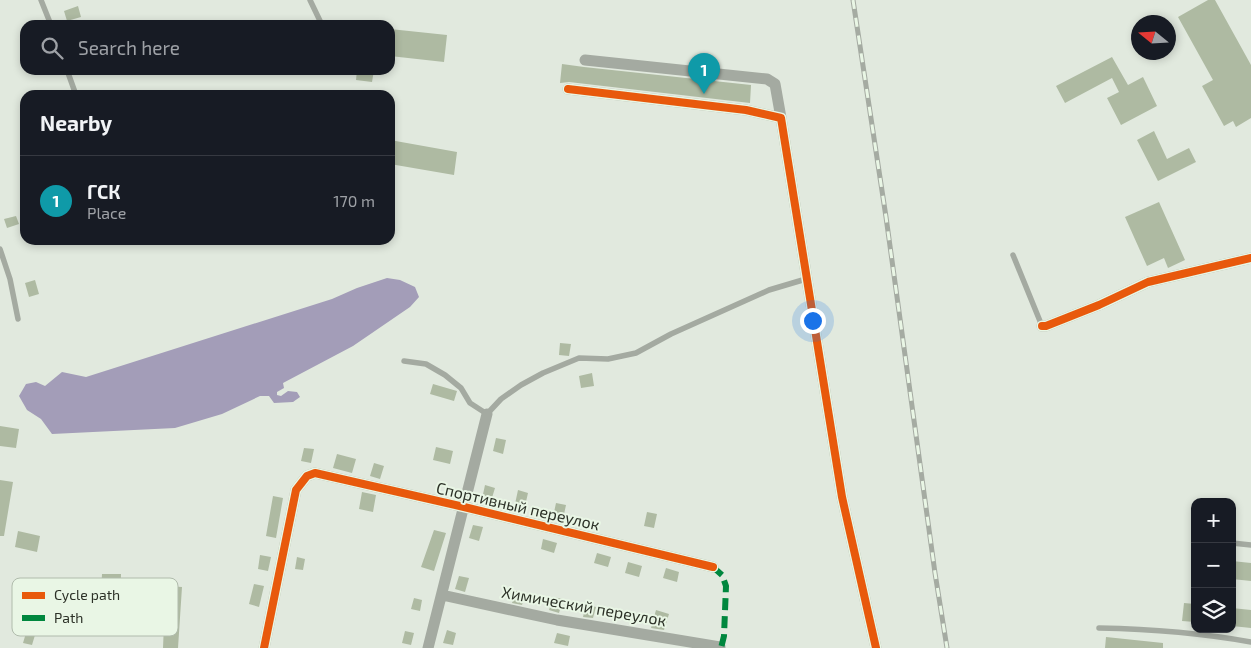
<!DOCTYPE html>
<html lang="en">
<head>
<meta charset="utf-8">
<style>
  :root { --surface:#171b24; --page:#242831; --text:#f1f3f6; --muted:#9ea1a6; --line:#363941; --accent:#ea580c }
  body { margin:0; font-family:"Exo 2",sans-serif; background:var(--page); color:var(--text) }
  .controls { position:absolute; right:15px; bottom:15px; display:grid; overflow:hidden; border-radius:10px; box-shadow:0 2px 8px #0003 }
  .controls button { width:45px; height:45px; display:grid; place-items:center; padding:0; border:0; border-bottom:1px solid var(--line); background:var(--surface); color:var(--text); font:25px sans-serif }
  .compass { position:absolute; left:1131px; top:15px; width:45px; height:45px; border-radius:50%; background:var(--surface); box-shadow:0 2px 8px #0003; rotate:288deg }
  .you { position:absolute; left:812px; top:320px; width:18px; height:18px; margin:-12px; border:4px solid #fff; border-radius:50%; background:#1a73e8; box-shadow:0 0 0 8px #1a73e833 }
  .badge { display:grid; place-items:center; width:32px; height:32px; border-radius:50%; background:var(--accent); color:#fff; font-size:16px; font-weight:700 }
  .pin { position:absolute; translate:-50% -41px; filter:drop-shadow(0 1px 2px #0008) }
  .pin::after { content:''; position:absolute; top:26px; width:18px; height:15px; background:inherit; clip-path:polygon(0 0,100% 0,50% 100%) }
  .list { margin:0; padding:0; list-style:none }
  h2 { display:flex; justify-content:space-between; align-items:center; height:65px; margin:0; padding:0 20px; font-size:21px }
  h2 small { font-size:16px; font-weight:400; color:var(--muted) }
  .list li { display:grid; grid-template-columns:32px 1fr auto; gap:15px; align-items:center; box-sizing:border-box; height:90px; padding:0 20px; border-top:1px solid var(--line) }
  .list b { display:block; font-size:19px; white-space:nowrap }
  .list p { margin:0; font-size:16px; white-space:nowrap; color:var(--muted) }
  .list em { font-size:16px; font-style:normal; color:var(--muted) }
  .icon { flex:none; width:28px; height:28px; fill:none; stroke:currentColor; stroke-width:2; stroke-linecap:round; stroke-linejoin:round }
  .map { position:relative; flex:none; width:1251px; height:648px; overflow:hidden }
  .search { position:absolute; background:var(--surface); box-shadow:0 2px 8px #0003; left:20px; top:20px; width:375px; height:55px; display:flex; align-items:center; gap:12px; box-sizing:border-box; padding:0 18px; border-radius:15px; color:var(--muted); font-size:19px }
  .panel { position:absolute; background:var(--surface); box-shadow:0 2px 8px #0003; left:20px; top:90px; width:375px; height:155px; border-radius:15px }
  .map>svg:first-child { display:block }
</style>
</head>
<body>
<div class="map">
<svg width="1251" height="648" viewBox="0 0 1251 648">
  <rect width="100%" height="100%" fill="#e1e9de"/>
  <!-- water -->
  <path fill="#a39db8" d="M 387,278 L 400,280 L 415,287 L 419,297 L 410,307 L 353,346 L 283,383 L 284,388 L 277,392 L 277,395 L 281,396 L 288,391 L 297,392 L 300,397 L 293,402 L 274,403 L 269,396 L 260,396 L 222,414 L 175,428 L 52,434 L 41,419 L 27,410 L 19,396 L 26,384 L 36,382 L 45,386 L 62,372 L 86,377 L 332,299 L 357,288 Z"/>
  <!-- building -->
  <path fill="#aebaa2" d="M 1208,0 L 1215,0 L 1251,65 L 1251,118 L 1236,127 L 1233,121 L 1224,126 L 1202,86 L 1213,80 L 1178,17 Z
    M 78,6 L 81,17 L 67,21 L 64,11 Z
    M 390,29 L 447,35 L 444,62 L 390,56 Z
    M 1112,57 L 1128,85 L 1143,77 L 1157,106 L 1121,125 L 1107,98 L 1119,92 L 1112,78 L 1065,103 L 1056,86 Z
    M 562,64 L 584,67 L 751,85 L 750,103 L 569,82 L 560,83 Z
    M 357,70 L 374,70 L 372,82 L 356,80 Z
    M 1154,131 L 1167,159 L 1189,148 L 1196,162 L 1158,181 L 1137,140 Z
    M 390,140 L 457,152 L 454,175 L 390,164 Z
    M 1159,202 L 1185,260 L 1168,268 L 1164,258 L 1147,266 L 1125,217 Z
    M 16,216 L 19,224 L 7,228 L 4,219 Z
    M 35,280 L 39,294 L 29,297 L 25,283 Z
    M 560,343 L 571,344 L 569,356 L 559,355 Z
    M 592,373 L 594,386 L 581,388 L 579,376 Z
    M 433,384 L 457,391 L 454,401 L 430,394 Z
    M 0,426 L 19,429 L 16,448 L 0,446 Z
    M 496,438 L 506,440 L 503,454 L 493,451 Z
    M 436,447 L 453,451 L 450,464 L 433,460 Z
    M 304,448 L 314,449 L 311,463 L 301,461 Z
    M 337,454 L 356,459 L 352,473 L 333,468 Z
    M 374,463 L 384,466 L 380,479 L 370,476 Z
    M 0,480 L 13,482 L 4,536 L 0,536 Z
    M 485,485 L 495,488 L 491,501 L 482,499 Z
    M 518,490 L 528,493 L 525,506 L 515,504 Z
    M 362,492 L 376,495 L 373,512 L 359,509 Z
    M 273,496 L 283,498 L 276,538 L 266,536 Z
    M 556,503 L 566,505 L 563,519 L 553,517 Z
    M 647,512 L 657,514 L 654,528 L 644,526 Z
    M 473,525 L 483,527 L 479,541 L 469,538 Z
    M 434,530 L 446,533 L 434,571 L 421,567 Z
    M 18,531 L 40,536 L 37,552 L 15,547 Z
    M 543,539 L 557,543 L 554,553 L 541,549 Z
    M 597,553 L 611,557 L 608,567 L 594,563 Z
    M 260,555 L 271,557 L 268,571 L 258,569 Z
    M 297,557 L 305,559 L 303,570 L 295,569 Z
    M 1232,561 L 1251,563 L 1251,581 L 1232,579 Z
    M 628,562 L 642,566 L 639,577 L 625,573 Z
    M 666,568 L 679,572 L 677,582 L 663,578 Z
    M 102,574 L 121,574 L 120,612 L 100,611 Z
    M 459,576 L 469,578 L 465,592 L 455,589 Z
    M 254,584 L 264,586 L 259,607 L 249,604 Z
    M 167,586 L 182,587 L 178,648 L 163,648 L 164,624 L 156,624 L 157,608 L 166,609 Z
    M 516,591 L 526,593 L 522,605 L 512,603 Z
    M 553,597 L 563,599 L 559,613 L 549,610 Z
    M 414,598 L 422,600 L 420,611 L 411,609 Z
    M 1184,603 L 1195,604 L 1195,622 L 1182,621 Z
    M 586,604 L 596,607 L 593,618 L 583,617 Z
    M 1232,608 L 1251,610 L 1251,628 L 1232,626 Z
    M 656,610 L 669,614 L 664,630 L 651,628 Z
    M 447,630 L 456,633 L 453,645 L 443,643 Z
    M 405,631 L 414,633 L 411,645 L 402,643 Z
    M 26,633 L 35,635 L 32,645 L 23,643 Z
    M 557,633 L 570,636 L 568,646 L 554,643 Z
    M 1106,637 L 1163,643 L 1163,648 L 1105,648 Z"/>
  <g fill="none" stroke-linecap="round" stroke-linejoin="round">
    <!-- lane -->
    <path stroke="#a4aaa1" stroke-width="5.5" d="M 41,0 L 51,25
      M 310,0 L 322,25
      M 67,70 L 76,95
      M 0,249 L 10,279 L 18,319
      M 1013,255 L 1042,326
      M 404,361 L 426,364 L 445,375 L 461,388 L 470,403 L 487,414 L 501,399 L 521,385 L 543,373 L 579,358 L 608,359 L 636,353 L 671,334 L 769,290 L 806,279
      M 1232,543 L 1251,545
      M 1099,628 C 1150,629 1201,633 1251,642"/>
    <!-- street -->
    <path stroke="#a4aaa1" stroke-width="11" d="M 585,60 L 767,79 L 775,84 L 781,118
      M 568,89 L 746,110 L 781,118 L 842,497 L 876,648
      M 1042,326 L 1046,326 L 1099,305 L 1148,282 L 1251,258
      M 442,595 L 557,620 L 720,647
      M 264,648 L 296,490 L 307,476 L 315,473 L 464,507 L 713,567
      M 428,648 L 487,414"/>
    <!-- rail casing -->
    <g stroke="#a5aba2" stroke-width="5">
      <path id="rail" d="M 853,0 L 886,217 L 935,573 L 947,648"/>
    </g>
    <!-- rail -->
    <use href="#rail" stroke="#e9f6e5" stroke-width="3" stroke-dasharray="9" stroke-linecap="butt"/>
    <!-- quiet -->
    <path stroke="#00873e" stroke-width="6" stroke-dasharray="12 6" stroke-linecap="butt" d="M 713,567 L 722,575 L 726,586 L 724,636 L 721,648"/>
    <!-- cycleway casing -->
    <g stroke="#e9f6e5" stroke-width="11">
      <path id="cycleway" d="M 568,89 L 746,110 L 781,118 L 842,497 L 876,648
        M 1042,326 L 1046,326 L 1099,305 L 1148,282 L 1251,258
        M 264,648 L 296,490 L 307,476 L 315,473 L 464,507 L 713,567"/>
    </g>
    <!-- cycleway -->
    <use href="#cycleway" stroke="#e8590c" stroke-width="8"/>
  </g>
  <g text-anchor="middle" stroke-width="4" stroke-linejoin="round" paint-order="stroke">
    <!-- street labels -->
    <g font-size="16" fill="#2c3127" stroke="#e9f6e5">
      <text transform="translate(518 506) rotate(13)" y="6">Спортивный переулок</text>
      <text transform="translate(584 606) rotate(10)" y="6">Химический переулок</text>
    </g>
  </g>
  <!-- legend -->
  <rect x="12" y="578" width="166" height="58" rx="8" fill="#e9f6e5" stroke="#b0bbac" stroke-width="1"/>
  <rect x="22" y="592" width="23" height="7" fill="#e8590c"/>
  <rect x="22" y="615" width="23" height="6" fill="#00873e"/>
  <g font-size="14" fill="#2c3127">
    <text x="54" y="600">Cycle path</text>
    <text x="54" y="623">Path</text>
  </g>
</svg>
<div class="controls">
<button>+</button>
<button>−</button>
<button><svg class="icon" aria-label="layers" viewBox="0 0 24 24"><path d="M12 4l9 5-9 5-9-5zM3 14l9 5 9-5"/></svg></button>
</div>
<svg class="compass" viewBox="-18 -18 36 36"><path d="M0-13l5 13h-10z" fill="#e53935"/><path d="M0 13l5-13h-10z" fill="#9ea1a6"/></svg>
<div class="you"></div>
<div class="pin badge" style="left:704px;top:94px;background:#0f9aa8">1</div>
<div class="search"><svg class="icon" aria-label="search" viewBox="0 0 24 24"><circle cx="10" cy="10" r="6"/><path d="M15 15l6 6"/></svg>Search here</div>
<section class="panel">
<h2>Nearby<small></small></h2>
<ul class="list">
<li><span class="badge" style="background:#0f9aa8">1</span><div><b>ГСК</b><p>Place</p></div><em>170 m</em></li>
</ul>
</section>
</div>
</body>
</html>
